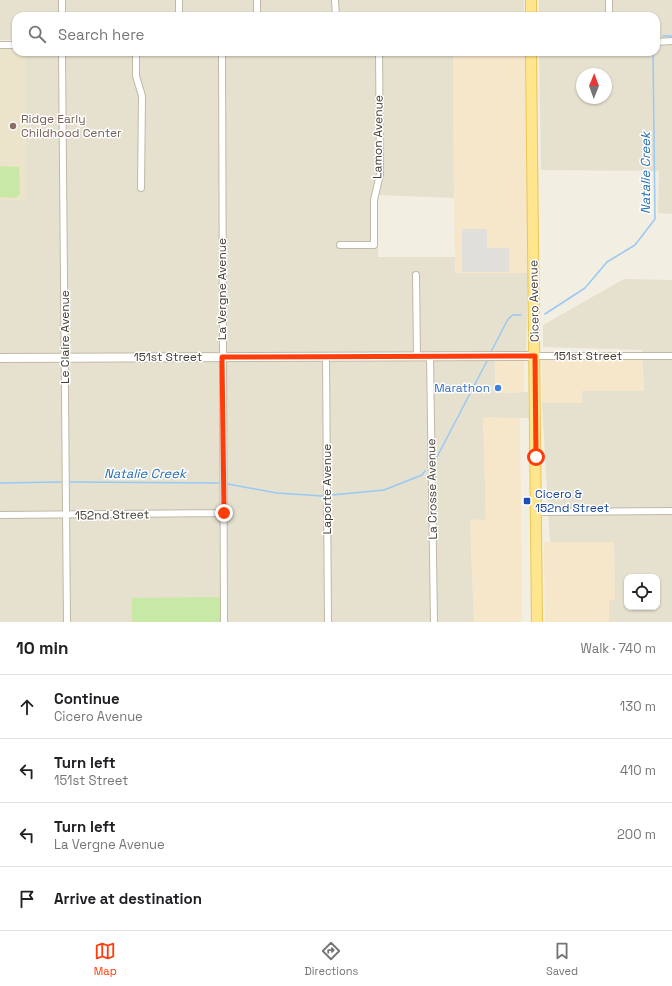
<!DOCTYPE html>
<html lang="en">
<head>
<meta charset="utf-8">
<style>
  :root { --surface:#fff; --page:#f2f2f2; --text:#202124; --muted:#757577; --line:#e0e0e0; --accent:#ff3d0b }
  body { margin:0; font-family:"Space Grotesk",sans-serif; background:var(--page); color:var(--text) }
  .controls { position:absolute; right:12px; bottom:12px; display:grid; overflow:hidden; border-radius:8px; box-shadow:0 1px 3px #0004 }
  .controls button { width:36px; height:36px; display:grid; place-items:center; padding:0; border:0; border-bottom:1px solid var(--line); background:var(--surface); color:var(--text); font:20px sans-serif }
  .compass { position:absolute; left:576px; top:68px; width:36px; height:36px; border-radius:50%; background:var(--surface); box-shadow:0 1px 3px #0004; rotate:1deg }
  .stop { position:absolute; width:12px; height:12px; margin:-9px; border:3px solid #ff3d0b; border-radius:50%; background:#fff }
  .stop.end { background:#ff3d0b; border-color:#fff; box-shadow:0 1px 4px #0008 }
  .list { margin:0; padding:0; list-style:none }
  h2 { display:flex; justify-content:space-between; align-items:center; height:52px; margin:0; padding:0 16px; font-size:17px }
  h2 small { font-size:13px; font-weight:400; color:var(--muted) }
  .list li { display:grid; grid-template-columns:26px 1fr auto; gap:12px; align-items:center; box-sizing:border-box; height:64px; padding:0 16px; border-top:1px solid var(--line) }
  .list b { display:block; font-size:15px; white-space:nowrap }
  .list p { margin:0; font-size:13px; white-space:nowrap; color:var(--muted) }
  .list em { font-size:13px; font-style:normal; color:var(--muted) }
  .icon { flex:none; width:22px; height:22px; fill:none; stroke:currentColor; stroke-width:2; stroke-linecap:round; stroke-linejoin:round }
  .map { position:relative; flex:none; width:672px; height:622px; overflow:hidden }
  .search { position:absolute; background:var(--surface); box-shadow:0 1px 3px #0004; left:12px; right:12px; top:12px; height:44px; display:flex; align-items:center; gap:10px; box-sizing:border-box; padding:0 14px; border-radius:12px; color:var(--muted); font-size:15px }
  .sheet { height:308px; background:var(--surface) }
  nav { display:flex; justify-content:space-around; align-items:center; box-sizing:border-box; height:56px; border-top:1px solid var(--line); background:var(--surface); font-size:11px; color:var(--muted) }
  nav a { display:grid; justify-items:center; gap:2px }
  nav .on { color:var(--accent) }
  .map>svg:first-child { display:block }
</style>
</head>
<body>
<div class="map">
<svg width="672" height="622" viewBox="0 0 672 622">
  <rect width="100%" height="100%" fill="#f2eee1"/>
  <!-- residential -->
  <path fill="#e6e0cf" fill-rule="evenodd" d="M 0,0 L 524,0 L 524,16 L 16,16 L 16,40 L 0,40 Z
    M 539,0 L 672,0 L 672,214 L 658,213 L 659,171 L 541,170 L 539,52 L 656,52 L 656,16 L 539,16 ZM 582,74 L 606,74 L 606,98 L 582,98 Z
    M 26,52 L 453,52 L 454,198 L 378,195 L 378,257 L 455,257 L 455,273 L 528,273 L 526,353 L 494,353 L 496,393 L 528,392 L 529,418 L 483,418 L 486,520 L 470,520 L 474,622 L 0,622 L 0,200 L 26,199 Z
    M 624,279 L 672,280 L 672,622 L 609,622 L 609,600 L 615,600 L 614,542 L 550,542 L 542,403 L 581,403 L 582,391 L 644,391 L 642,350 L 543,347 L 543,325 ZM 627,577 L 657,577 L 657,607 L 627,607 Z"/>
  <!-- commercial -->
  <path fill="#f6e6ca" d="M 453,52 L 525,52 L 528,273 L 455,273 Z
    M 542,359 L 642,360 L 644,391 L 582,391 L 582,403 L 542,403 Z
    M 495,361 L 524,361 L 524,392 L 496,393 Z
    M 483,417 L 520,418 L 522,622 L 474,622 L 470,519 L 486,520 Z
    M 544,542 L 614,542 L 615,600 L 609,600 L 609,622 L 545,622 Z"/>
  <!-- education -->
  <path fill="#ece4ca" d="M 0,48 L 16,48 L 16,52 L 26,52 L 26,200 L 0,200 Z"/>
  <!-- green -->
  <path fill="#c8e9a6" d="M 4,166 L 19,167 L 20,194 L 16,198 L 0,197 L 0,167 Z
    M 220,597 L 221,622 L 132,622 L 132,598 Z"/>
  <!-- parking -->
  <path fill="#e1dfda" d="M 462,229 L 487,229 L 487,248 L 509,248 L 509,272 L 462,272 Z"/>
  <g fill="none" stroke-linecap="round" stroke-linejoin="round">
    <!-- stream -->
    <path stroke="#98c9f4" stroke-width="1.5" d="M 663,36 L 672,36
      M 545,314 L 585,288 L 607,262 L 635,245 L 655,219 L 653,52
      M 490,354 L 508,319 L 513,315 L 521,315
      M 437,457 L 488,359
      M 70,482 L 219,483
      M 0,483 L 62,482
      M 228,484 L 277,493 L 322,496
      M 332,495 L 384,490 L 422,475 L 425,471"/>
    <!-- minor casing -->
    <g stroke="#c0b9a6" stroke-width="8">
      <path id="minor" d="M 62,0 L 62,16
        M 179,0 L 179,16
        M 257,0 L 257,16
        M 335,0 L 336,16
        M 609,16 L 609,0
        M 656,42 L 672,41
        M 0,45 L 16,45
        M 62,52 L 67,622
        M 136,52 L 136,76 L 142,96 L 141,188
        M 222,52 L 224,622
        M 340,245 L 374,245 L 374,200 L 380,174 L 379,52
        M 416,275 L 417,356
        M 430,356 L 434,622
        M 535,356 L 672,356
        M 326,357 L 328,622
        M 536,512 L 672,511
        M 0,515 L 224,513"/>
    </g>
    <!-- tertiary casing -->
    <g stroke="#c0b9a6" stroke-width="10">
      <path id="tertiary" d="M 0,358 L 535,356"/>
    </g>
    <!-- primary casing -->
    <g stroke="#eac657" stroke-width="12">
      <path id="primary" d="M 531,0 L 531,16
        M 531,52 L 537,622"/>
    </g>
    <!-- minor -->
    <use href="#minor" stroke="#fff" stroke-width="6"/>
    <!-- tertiary -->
    <use href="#tertiary" stroke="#fff" stroke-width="8"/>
    <!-- primary -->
    <use href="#primary" stroke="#ffe58d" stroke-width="10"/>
  </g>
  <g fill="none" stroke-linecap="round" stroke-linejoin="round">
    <!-- route -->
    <path stroke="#ff3d0b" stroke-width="5" d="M 224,513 L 222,357 L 535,356 L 536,457"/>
  </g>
  <!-- markers -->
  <circle fill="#8d6e63" stroke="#fff" stroke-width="1.5" cx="13" cy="126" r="4"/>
  <circle fill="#3f7fe0" stroke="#fff" stroke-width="1.5" cx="498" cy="388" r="4"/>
  <rect fill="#1a4fb4" stroke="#fff" stroke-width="1.5" x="523" y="497" width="8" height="8" rx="2"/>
  <g text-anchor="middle" stroke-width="3" stroke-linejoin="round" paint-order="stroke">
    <!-- education labels -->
    <g font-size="12" fill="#785e54" stroke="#fff" text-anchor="start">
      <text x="21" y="123">Ridge Early<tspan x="21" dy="14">Childhood Center</tspan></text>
    </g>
    <!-- street labels -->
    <g font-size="12" fill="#433d32" stroke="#fff">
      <text transform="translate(378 137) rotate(-89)" y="4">Lamon Avenue</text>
      <text transform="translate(222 289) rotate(-90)" y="4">La Vergne Avenue</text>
      <text transform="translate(534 301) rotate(-91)" y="4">Cicero Avenue</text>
      <text transform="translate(65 337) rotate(-90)" y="4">Le Claire Avenue</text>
      <text x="588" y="360">151st Street</text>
      <text x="168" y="361">151st Street</text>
      <text transform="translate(327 489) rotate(-90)" y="4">Laporte Avenue</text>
      <text transform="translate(432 489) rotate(-91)" y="4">La Crosse Avenue</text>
      <text transform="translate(112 515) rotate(-1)" y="4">152nd Street</text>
    </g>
    <!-- shop labels -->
    <g font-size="12" fill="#366cbe" stroke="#fff" text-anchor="end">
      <text x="490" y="392">Marathon</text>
    </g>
    <!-- transit labels -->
    <g font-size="12" fill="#164399" stroke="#fff" text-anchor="start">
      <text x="535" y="498">Cicero &amp;<tspan x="535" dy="14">152nd Street</tspan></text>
    </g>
    <!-- water labels -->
    <g font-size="13" font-style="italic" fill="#2670b4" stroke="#fff">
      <text transform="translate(645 173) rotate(-90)" y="5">Natalie Creek</text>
      <text x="145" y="478">Natalie Creek</text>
    </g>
  </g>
</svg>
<div class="controls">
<button><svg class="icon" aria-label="locate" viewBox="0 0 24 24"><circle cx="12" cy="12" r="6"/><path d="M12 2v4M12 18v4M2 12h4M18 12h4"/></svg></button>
</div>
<svg class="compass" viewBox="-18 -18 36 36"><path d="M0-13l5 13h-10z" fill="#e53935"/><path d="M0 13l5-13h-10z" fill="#757577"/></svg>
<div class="stop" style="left:536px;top:457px"></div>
<div class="stop end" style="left:224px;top:513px"></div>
<div class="search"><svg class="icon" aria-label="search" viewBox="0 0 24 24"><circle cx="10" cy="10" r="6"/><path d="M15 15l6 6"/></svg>Search here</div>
</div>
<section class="sheet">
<h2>10 min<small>Walk · 740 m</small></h2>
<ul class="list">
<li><svg class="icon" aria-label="ahead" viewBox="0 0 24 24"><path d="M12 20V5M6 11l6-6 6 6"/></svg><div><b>Continue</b><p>Cicero Avenue</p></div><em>130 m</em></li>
<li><svg class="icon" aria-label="left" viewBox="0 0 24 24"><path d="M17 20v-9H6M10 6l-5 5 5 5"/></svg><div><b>Turn left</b><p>151st Street</p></div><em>410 m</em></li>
<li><svg class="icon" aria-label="left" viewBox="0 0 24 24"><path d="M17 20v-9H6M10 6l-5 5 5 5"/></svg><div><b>Turn left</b><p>La Vergne Avenue</p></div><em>200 m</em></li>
<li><svg class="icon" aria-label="arrive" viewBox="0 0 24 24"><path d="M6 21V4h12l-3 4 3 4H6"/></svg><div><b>Arrive at destination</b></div></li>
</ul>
</section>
<nav>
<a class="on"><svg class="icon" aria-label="map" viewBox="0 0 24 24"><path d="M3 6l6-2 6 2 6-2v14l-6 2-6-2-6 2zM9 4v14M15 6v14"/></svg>Map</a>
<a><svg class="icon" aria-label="directions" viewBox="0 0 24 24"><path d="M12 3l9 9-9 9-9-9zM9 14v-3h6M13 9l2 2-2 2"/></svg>Directions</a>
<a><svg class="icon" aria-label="saved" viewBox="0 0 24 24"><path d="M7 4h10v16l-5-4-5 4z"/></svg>Saved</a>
</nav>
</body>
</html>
